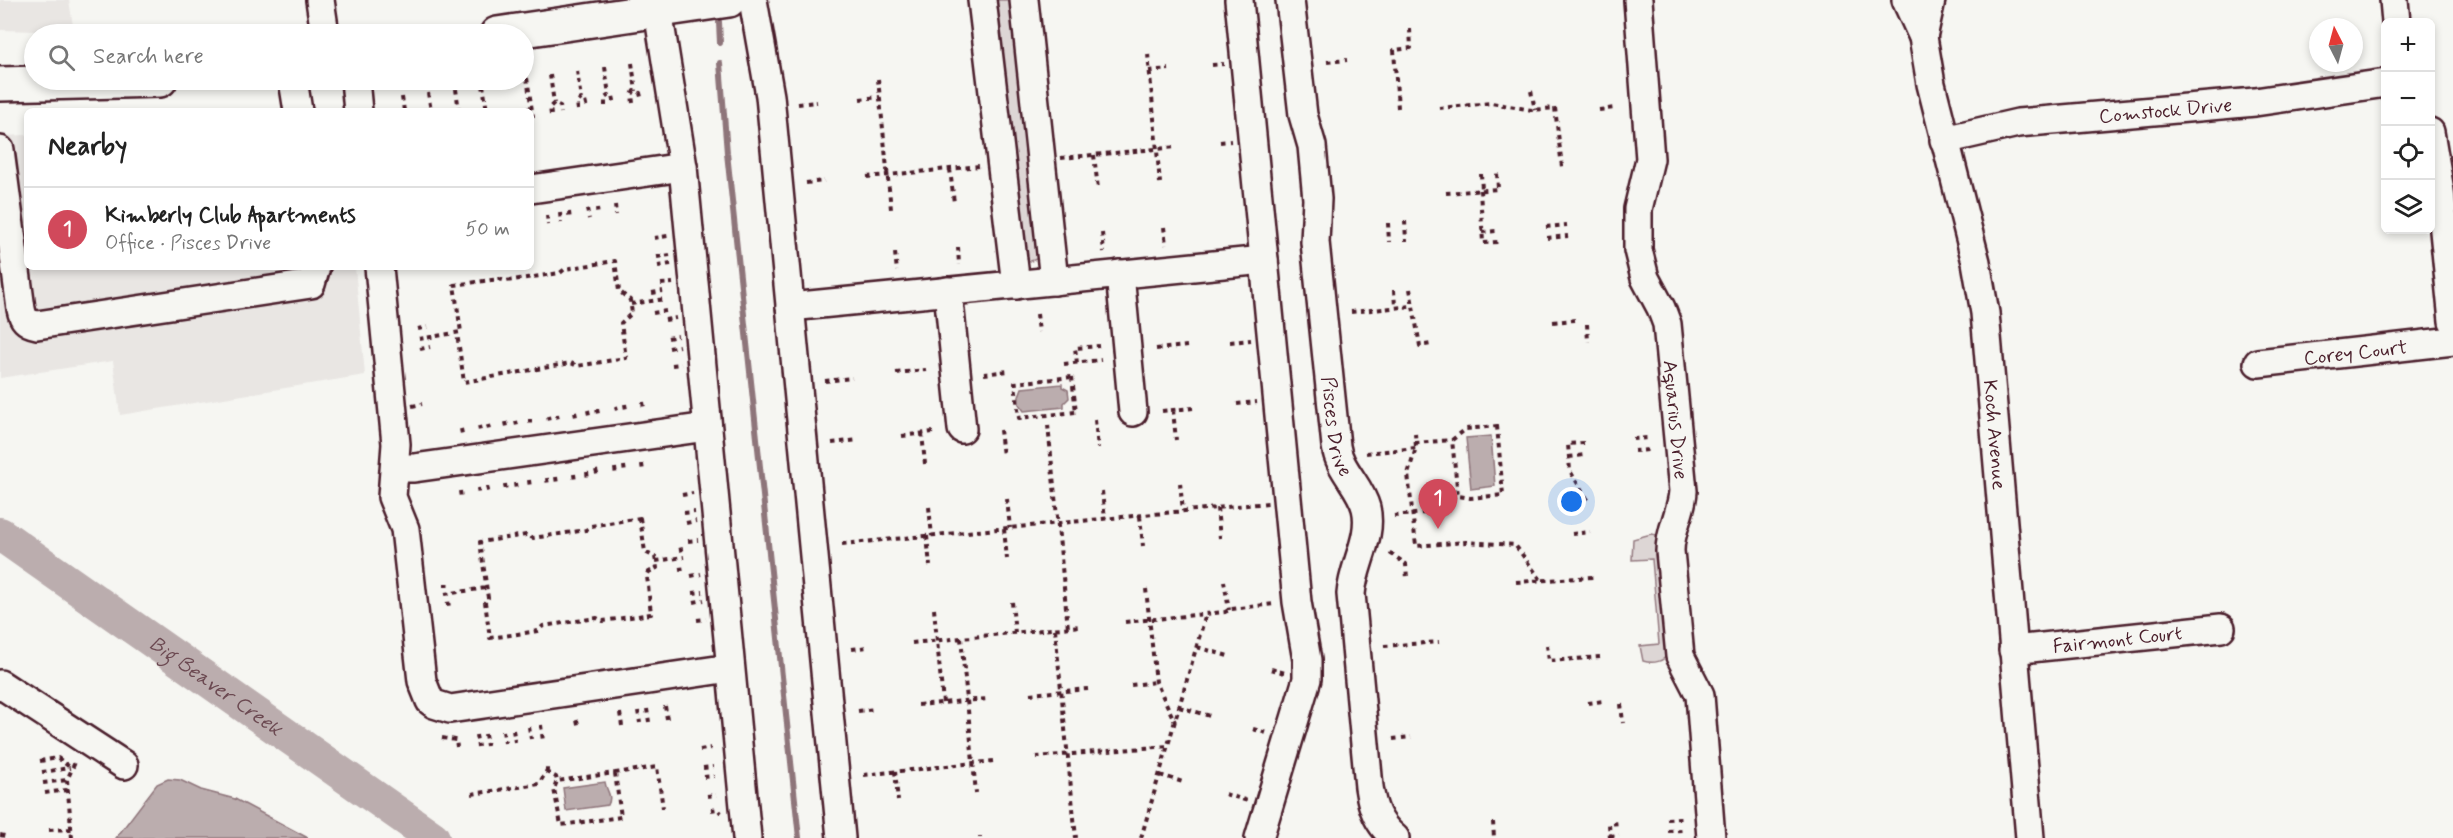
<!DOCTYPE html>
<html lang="en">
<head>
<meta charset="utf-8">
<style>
  :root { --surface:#fff; --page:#f6f6f6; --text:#222; --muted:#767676; --line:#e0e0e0; --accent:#d1495b }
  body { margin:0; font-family:Mynerve,sans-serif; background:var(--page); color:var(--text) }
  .controls { position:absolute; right:18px; top:18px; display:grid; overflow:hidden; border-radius:9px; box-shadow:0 3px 9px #0003 }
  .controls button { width:54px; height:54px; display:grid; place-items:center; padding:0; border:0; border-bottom:2px solid var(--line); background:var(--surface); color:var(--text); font:30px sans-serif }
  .compass { position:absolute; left:2309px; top:18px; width:54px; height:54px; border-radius:50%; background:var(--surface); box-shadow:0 3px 9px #0003; rotate:354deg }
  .you { position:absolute; left:1572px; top:502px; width:21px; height:21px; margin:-15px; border:4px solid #fff; border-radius:50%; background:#1a73e8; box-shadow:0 0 0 9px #1a73e833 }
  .badge { display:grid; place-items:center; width:39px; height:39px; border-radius:50%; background:var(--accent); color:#fff; font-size:20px; font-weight:700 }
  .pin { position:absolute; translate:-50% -50px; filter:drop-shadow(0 2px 3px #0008) }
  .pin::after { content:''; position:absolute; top:32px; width:21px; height:18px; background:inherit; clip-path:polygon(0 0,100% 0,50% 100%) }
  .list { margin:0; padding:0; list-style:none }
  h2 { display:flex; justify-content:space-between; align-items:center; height:78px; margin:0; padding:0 24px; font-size:26px }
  h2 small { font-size:20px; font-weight:400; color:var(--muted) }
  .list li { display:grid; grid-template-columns:39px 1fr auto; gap:18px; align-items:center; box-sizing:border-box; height:84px; padding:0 24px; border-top:2px solid var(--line) }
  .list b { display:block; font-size:22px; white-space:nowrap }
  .list p { margin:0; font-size:20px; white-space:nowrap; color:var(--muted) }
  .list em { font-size:20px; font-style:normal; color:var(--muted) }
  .icon { flex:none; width:33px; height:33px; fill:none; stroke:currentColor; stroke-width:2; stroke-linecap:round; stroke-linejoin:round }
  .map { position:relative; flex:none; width:2453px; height:838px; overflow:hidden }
  .search { position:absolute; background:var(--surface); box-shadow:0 3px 9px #0003; left:24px; top:24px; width:510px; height:66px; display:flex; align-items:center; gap:15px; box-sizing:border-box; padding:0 21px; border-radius:33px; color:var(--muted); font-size:22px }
  .panel { position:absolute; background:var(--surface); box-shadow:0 3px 9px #0003; left:24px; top:108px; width:510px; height:162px; border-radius:9px }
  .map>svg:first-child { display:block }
</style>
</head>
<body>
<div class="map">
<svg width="2453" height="838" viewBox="0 0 2453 838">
  <rect width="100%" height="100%" fill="#f6f6f2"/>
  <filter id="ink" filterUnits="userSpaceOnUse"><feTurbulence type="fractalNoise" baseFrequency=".0167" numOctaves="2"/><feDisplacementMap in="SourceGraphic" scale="12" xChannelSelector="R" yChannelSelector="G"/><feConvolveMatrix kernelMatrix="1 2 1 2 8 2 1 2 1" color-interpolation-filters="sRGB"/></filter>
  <g filter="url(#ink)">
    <!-- built -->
    <path fill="#e9e6e3" d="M 0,0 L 69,0 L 74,32 L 0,30 Z
      M 27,135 L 27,267 L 355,267 L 365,375 L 120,415 L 113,361 L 0,378 L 0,136 Z"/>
    <!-- green -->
    <path fill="#ddd6d5" stroke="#947a80" stroke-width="1.5" d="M 990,0 L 1014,0 L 1039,258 L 1031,261 L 1023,260 Z
      M 1651,534 L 1657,535 L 1659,540 L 1664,593 L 1661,598 L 1669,652 C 1665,662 1653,664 1643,661 L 1640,646 L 1659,644 L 1652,559 L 1632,560 L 1633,539 Z"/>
    <!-- water -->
    <path fill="#bbadae" stroke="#8e747a" stroke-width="1.5" d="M 1062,384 L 1062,387 L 1068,390 L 1069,398 L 1064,403 L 1064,407 L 1024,411 L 1019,404 L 1019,396 L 1022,388 Z
      M 1491,436 L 1495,486 L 1471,489 L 1466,438 Z
      M 168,779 L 180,780 L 201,790 L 235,799 L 308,838 L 116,838 L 157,784 Z
      M 605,782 C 606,791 613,795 608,805 L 566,811 L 563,788 Z"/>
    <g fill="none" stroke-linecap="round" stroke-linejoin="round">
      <!-- stream -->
      <path stroke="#8e747a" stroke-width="6" d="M 719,22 L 720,43
        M 720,63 L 727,153 L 799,838"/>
      <!-- river -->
      <path stroke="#bbadae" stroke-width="34" id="s1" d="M 0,534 L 433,838"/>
      <!-- minor casing -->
      <g stroke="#4a1f2b" stroke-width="32">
        <g id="minor">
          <path d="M 320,0 L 325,34"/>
          <path d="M 753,0 L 770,96 L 841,838"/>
          <path d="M 982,0 L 1016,285"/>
          <path d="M 1024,0 L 1054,281"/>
          <path d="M 1239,0 L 1297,602 L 1307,660 L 1307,679 L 1259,838"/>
          <path id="s2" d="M 1290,0 L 1303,115 L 1312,146 L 1317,199 L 1315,242 L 1336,446 C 1339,470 1360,485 1366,508 C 1373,537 1353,565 1351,594 L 1369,787 C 1372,808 1378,824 1395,838"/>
          <path id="s3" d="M 1638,0 L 1650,159 L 1638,209 L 1638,250 L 1645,278 L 1661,308 L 1667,324 L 1683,491 C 1682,512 1670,529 1670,551 L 1680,656 L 1700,695 L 1711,838"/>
          <path id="s4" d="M 1906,0 L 1923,37 L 1931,84 L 1976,262 L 1985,313 L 2030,838"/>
          <path d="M 2394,0 L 2396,22"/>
          <path d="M 658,11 L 683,167 L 747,838"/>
          <path d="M 1923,37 L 1931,0"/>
          <path d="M 293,80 L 298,111"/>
          <path d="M 355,80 L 358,111"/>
          <path d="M 2430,132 L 2440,191 L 2453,321"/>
          <path id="s5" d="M 1944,140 L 2018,123 L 2255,102 L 2386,83"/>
          <path d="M 0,150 L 21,309 C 23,319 26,323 37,325 L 311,284 L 316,267"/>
          <path d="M 531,189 L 683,167"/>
          <path d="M 379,267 L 396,444 L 392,497 L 405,529 L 422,681 L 430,701 L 434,704 L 450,709 L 730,668"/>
          <path d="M 1120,274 L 1133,412"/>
          <path d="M 948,291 L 962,429"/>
          <path d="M 790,307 L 1264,260"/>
          <path id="s6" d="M 2258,363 L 2453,341"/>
          <path d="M 396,468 L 414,468 L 707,427"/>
          <path id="s7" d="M 2013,650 L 2221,628"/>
          <path d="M 0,684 L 124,765"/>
        </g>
      </g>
      <!-- major casing -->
      <g stroke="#4a1f2b" stroke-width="38">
        <path id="major" d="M 497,34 L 729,0
          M 0,84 L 160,80"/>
      </g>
      <!-- path -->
      <path stroke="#4a1f2b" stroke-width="4" stroke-dasharray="4.5 4.5" stroke-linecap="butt" d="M 1148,54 L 1160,183
        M 1327,62 L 1347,60
        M 632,63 L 636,91
        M 1212,65 L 1224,64
        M 605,67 L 609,95
        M 577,71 L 581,99
        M 1149,71 L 1169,69
        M 550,75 L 554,103
        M 527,78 L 533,117
        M 878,79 L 891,209
        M 483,85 L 487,111
        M 456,89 L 459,111
        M 1531,91 L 1535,110
        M 428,93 L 431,111
        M 402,97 L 404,111
        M 860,99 L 880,97
        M 633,103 L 632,95 L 634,91 L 640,93 L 642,101
        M 798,104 L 817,102
        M 605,106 L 605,98 L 609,95 L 613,96 L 615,105
        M 1398,108 L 1394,50 L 1411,48 L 1410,29
        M 1439,108 L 1491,103 L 1532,110 L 1555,108 L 1562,167
        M 578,110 L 577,103 L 581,99 L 585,101 L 587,109
        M 1599,110 L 1615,108
        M 509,111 L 532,108
        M 551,115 L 550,107 L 554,103 L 560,106 L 561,113
        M 1220,142 L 1231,141
        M 1094,155 L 1098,189
        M 1061,158 L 1177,147
        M 950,169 L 954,203
        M 1481,174 L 1482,190
        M 867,177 L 980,166
        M 806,183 L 824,181
        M 1480,190 L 1483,243 L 1498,242
        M 1446,193 L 1498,189 L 1497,173
        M 615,205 L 616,215
        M 597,208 L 598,217
        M 587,209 L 589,219
        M 569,212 L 570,221
        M 560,213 L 561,223
        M 547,215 L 548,225
        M 1405,221 L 1406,241
        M 1388,223 L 1389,242
        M 1164,227 L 1166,245
        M 1546,227 L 1567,225
        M 1482,232 L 1497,231
        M 1102,233 L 1104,252
        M 654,238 L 668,236
        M 1547,238 L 1568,236
        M 958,247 L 959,265
        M 895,253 L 897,271
        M 657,257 L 670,255
        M 658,266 L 671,264
        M 661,284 L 673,283
        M 1410,289 L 1420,346 L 1431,344
        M 1394,290 L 1395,307
        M 652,293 L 663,291
        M 631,304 L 665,299
        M 1351,312 L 1413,306
        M 653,313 L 666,311
        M 1037,314 L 1039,332
        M 665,320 L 676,318
        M 1553,322 L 1575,320
        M 1587,324 L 1588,342
        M 418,329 L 427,327
        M 668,338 L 678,336
        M 419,339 L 461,332 L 454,285 L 499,279 L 506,281 L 560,273 L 565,269 L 615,261 L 619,291 L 630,300 L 632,313 L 621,323 L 626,358 L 577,366 L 571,363 L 464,382 L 457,333
        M 1230,342 L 1251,340
        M 669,348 L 679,346
        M 420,349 L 430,347
        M 1156,349 L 1187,346
        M 1077,363 L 1075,348 L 1099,346
        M 1064,364 L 1101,360
        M 672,365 L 681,364
        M 896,373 L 926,370
        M 984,374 L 1008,371
        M 1072,377 L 1076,412 L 1019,418 L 1015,383 Z
        M 825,381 L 852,378
        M 643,402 L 644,408
        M 625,404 L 626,410
        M 1237,404 L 1257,402
        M 412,406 L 422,404
        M 616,406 L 617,411
        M 597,409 L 598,414
        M 588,410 L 589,415
        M 1173,410 L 1176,440
        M 1162,411 L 1193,408
        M 575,412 L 576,417
        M 557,414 L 558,420
        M 548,416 L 549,421
        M 530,419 L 530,424
        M 1095,420 L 1098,448
        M 516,421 L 517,426
        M 506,422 L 507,427
        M 488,425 L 489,430
        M 1048,425 L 1068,628
        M 479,426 L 480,431
        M 1497,426 L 1503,495 L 1470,498 L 1458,496 L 1452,440 L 1466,429 Z
        M 461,429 L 462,434
        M 1000,430 L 1003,456
        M 922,433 L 925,464
        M 1415,433 L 1416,448 L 1408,474 L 1416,546 L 1466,542 L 1515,545 L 1541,580
        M 902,436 L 933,432
        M 1633,439 L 1648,438
        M 832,443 L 858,440
        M 1415,443 L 1452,440
        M 1584,443 L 1568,444 L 1570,471 L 1588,500
        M 1634,451 L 1649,450
        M 1366,453 L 1416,448
        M 1569,457 L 1585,455
        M 642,464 L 643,472
        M 624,466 L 625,474
        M 615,468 L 616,476
        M 596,470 L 598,478
        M 587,472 L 588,480
        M 574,474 L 575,482
        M 556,477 L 557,484
        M 547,478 L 548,486
        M 529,480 L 530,488
        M 515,483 L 516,490
        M 1180,483 L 1183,511
        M 505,484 L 506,492
        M 487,487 L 489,494
        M 478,488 L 479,496
        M 460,491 L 461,498
        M 1102,491 L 1105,519
        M 1447,493 L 1457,492
        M 682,495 L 693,493
        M 1007,499 L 1010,528
        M 929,507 L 932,536
        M 1217,508 L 1220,538
        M 684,513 L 695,512
        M 1140,516 L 1143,546
        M 1394,516 L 1424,513
        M 640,518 L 645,552 L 655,557 L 657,568 L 649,572 L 647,576 L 651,614 L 603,621 L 597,618 L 543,626 L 538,631 L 490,638 L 485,602 L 488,598 L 480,542 L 526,535 L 533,538 L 586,530 L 591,526 Z
        M 686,523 L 696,521
        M 1004,529 L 1007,559
        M 1572,534 L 1590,532
        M 927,536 L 930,566
        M 688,541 L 698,540
        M 842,544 L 1268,503
        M 679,550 L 683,549
        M 1390,553 L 1406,564 L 1407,579
        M 656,561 L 684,557
        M 679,569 L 686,568
        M 691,576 L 701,574
        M 1224,581 L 1229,610
        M 1516,582 L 1593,577
        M 444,585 L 451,585
        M 1146,589 L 1156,682 L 1175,722
        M 693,593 L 703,592
        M 445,594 L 486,588
        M 694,602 L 704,600
        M 1012,602 L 1015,633
        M 446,604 L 454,603
        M 934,609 L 943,703
        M 697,620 L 706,619
        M 1125,622 L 1225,612 L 1231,609 L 1275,604
        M 1055,629 L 1076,838
        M 961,638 L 976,793
        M 912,643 L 1081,626
        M 1547,645 L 1549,661 L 1600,657
        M 1384,646 L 1439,642
        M 1197,647 L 1228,656
        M 852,649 L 868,647
        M 1271,669 L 1285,673
        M 1131,685 L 1156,682
        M 1030,694 L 1088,689
        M 1588,703 L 1604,701
        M 1621,704 L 1623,723
        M 918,705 L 987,699
        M 665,706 L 667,719
        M 1179,707 L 1210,716
        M 647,709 L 649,722
        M 638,711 L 640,723
        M 858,711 L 875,709
        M 620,713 L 622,726
        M 577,720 L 578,725
        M 541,725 L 543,741
        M 529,727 L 531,739
        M 1253,729 L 1270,734
        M 513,730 L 515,742
        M 503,731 L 505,743
        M 485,734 L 487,746
        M 476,735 L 478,747
        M 442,738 L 456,740 L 457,747
        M 1393,739 L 1411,737
        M 700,750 L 711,748
        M 1036,757 L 1168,746
        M 40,761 L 58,758 L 71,768
        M 703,768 L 713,767
        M 895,771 L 898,801
        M 42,772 L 70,768
        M 546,772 L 556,777 L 557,781
        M 615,773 L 621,817 L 561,825 L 554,789 L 557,781 Z
        M 615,773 L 657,767 L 663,808
        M 864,775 L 993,761
        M 1160,775 L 1183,782
        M 704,777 L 714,776
        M 43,783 L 67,780
        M 45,793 L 67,790
        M 472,794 L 539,784 L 547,770 L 547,766
        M 1225,794 L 1248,801
        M 707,796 L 716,795
        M 711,810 L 718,809 L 721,813
        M 1667,819 L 1681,818
        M 1493,822 L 1494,838
        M 49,830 L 72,829
        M 1668,831 L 1682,830
        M 0,835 L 5,836
        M 980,836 L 980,838
        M 1610,836 L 1619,835
        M 72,838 L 67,780 L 76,760
        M 1141,838 L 1206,614
        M 1610,838 L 1609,824 L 1619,823"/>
      <!-- minor -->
      <use href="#minor" stroke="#f6f6f2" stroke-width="27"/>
      <!-- major -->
      <use href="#major" stroke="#f6f6f2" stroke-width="33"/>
    </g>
  </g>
  <g text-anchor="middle" stroke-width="4.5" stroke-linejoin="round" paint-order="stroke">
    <!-- street labels -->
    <g font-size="20" fill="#4a1f2b" stroke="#f6f6f2">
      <text dy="7" stroke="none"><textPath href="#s5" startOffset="224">Comstock Drive</textPath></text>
      <text dy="7" stroke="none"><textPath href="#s6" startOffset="98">Corey Court</textPath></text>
      <text dy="7" stroke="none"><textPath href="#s3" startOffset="428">Aquarius Drive</textPath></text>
      <text dy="7" stroke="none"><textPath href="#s2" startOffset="430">Pisces Drive</textPath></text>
      <text dy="7" stroke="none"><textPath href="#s4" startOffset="446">Koch Avenue</textPath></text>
      <text dy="7" stroke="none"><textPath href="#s7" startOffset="105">Fairmont Court</textPath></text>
    </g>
    <!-- water labels -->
    <g font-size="21" font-style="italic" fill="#6c4a52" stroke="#f6f6f2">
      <text dy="7" stroke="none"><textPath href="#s1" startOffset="264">Big Beaver Creek</textPath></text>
    </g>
  </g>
</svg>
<div class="controls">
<button>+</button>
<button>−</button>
<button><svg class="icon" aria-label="locate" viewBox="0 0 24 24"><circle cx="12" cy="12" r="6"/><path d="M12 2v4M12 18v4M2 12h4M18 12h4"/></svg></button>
<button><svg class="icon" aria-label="layers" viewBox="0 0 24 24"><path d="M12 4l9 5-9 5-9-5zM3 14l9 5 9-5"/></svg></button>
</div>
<svg class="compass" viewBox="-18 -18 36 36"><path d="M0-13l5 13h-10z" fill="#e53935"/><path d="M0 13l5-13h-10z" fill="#767676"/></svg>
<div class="you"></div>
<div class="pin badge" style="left:1438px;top:529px">1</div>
<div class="search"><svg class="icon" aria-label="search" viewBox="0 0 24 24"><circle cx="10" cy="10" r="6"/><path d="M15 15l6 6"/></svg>Search here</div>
<section class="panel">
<h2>Nearby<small></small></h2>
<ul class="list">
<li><span class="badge">1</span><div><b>Kimberly Club Apartments</b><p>Office · Pisces Drive</p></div><em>50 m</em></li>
</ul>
</section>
</div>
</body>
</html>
